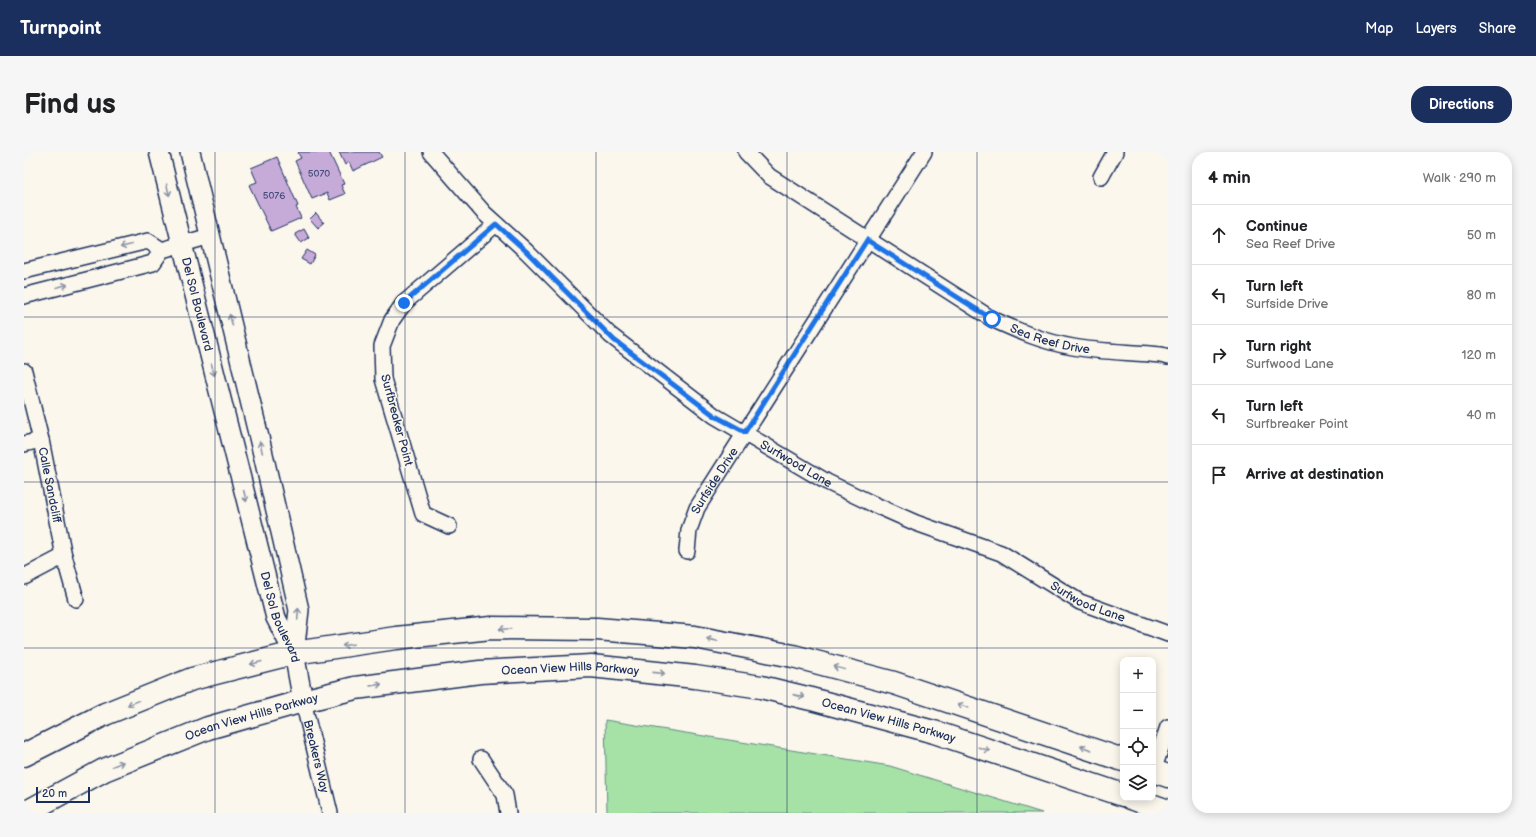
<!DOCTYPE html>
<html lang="en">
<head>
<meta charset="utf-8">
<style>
  :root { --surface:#fff; --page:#f6f6f6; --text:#202124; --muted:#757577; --line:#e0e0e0; --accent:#1b2f5e }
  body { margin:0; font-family:"Balsamiq Sans",sans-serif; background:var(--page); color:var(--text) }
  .controls { position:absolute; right:12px; bottom:12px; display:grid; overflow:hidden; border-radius:8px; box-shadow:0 2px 10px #0003 }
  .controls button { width:36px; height:36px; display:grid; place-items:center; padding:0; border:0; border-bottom:1px solid var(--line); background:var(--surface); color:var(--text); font:20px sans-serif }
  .scale { position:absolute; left:12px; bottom:10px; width:54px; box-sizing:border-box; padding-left:4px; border:2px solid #1b2f5e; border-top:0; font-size:11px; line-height:14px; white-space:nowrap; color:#1b2f5e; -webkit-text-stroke:3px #fbf7ec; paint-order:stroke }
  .stop { position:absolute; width:12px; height:12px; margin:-9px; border:3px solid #1a73e8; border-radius:50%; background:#fff }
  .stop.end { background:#1a73e8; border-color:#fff; box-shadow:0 1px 4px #0008 }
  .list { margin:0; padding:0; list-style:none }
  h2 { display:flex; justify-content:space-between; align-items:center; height:52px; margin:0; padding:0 16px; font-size:17px }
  h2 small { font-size:13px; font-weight:400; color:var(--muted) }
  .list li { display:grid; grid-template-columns:26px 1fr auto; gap:12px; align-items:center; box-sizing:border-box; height:60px; padding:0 16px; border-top:1px solid var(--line) }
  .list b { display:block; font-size:15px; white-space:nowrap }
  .list p { margin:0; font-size:13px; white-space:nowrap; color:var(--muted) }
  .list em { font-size:13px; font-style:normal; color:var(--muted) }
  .icon { flex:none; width:22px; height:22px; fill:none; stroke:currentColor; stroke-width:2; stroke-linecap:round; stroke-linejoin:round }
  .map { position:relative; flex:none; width:1144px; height:661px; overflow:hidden; border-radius:16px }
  header { display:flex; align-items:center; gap:24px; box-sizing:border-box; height:56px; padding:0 20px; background:var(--accent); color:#fff }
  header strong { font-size:19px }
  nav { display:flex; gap:22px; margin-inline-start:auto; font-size:14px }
  .intro { display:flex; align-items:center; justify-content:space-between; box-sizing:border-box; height:96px; padding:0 24px }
  h1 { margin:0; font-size:28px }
  .button { padding:10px 18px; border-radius:16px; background:var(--accent); color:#fff; font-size:14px; font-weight:700 }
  main { display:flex; gap:24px; padding:0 24px }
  aside { flex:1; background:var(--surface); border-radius:16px; box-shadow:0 2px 10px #0003 }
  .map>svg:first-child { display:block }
</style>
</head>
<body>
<header>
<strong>Turnpoint</strong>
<nav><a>Map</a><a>Layers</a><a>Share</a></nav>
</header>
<div class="intro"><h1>Find us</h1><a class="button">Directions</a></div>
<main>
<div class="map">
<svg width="1144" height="661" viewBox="0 0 1144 661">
  <rect width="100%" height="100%" fill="#fbf7ec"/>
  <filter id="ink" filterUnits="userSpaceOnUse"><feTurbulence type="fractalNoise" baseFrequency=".025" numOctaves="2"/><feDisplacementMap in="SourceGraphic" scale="8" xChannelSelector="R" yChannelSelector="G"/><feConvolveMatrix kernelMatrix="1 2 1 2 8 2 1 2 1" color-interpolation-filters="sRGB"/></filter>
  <g filter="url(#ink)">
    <!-- green -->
    <path fill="#a6e1a6" stroke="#608882" d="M 581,568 L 866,614 L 1018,661 L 583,661 Z"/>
    <!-- building -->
    <path fill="#c6abd9" stroke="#1b2f5e" d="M 275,0 L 305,0 L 320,32 L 317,33 L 321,42 L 306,48 L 303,41 L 288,47 L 271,9 L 277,6 L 274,1 Z
      M 315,0 L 355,0 L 358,5 L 329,19 L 325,10 L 321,13 Z
      M 253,5 L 274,54 L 272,55 L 277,66 L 247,79 L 225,33 L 233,30 L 227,16 Z
      M 292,61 L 300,71 L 294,76 L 286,67 Z
      M 280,77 L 285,86 L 277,91 L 271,82 Z
      M 283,98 L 291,103 L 286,112 L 277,107 Z"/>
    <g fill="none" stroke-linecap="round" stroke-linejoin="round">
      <!-- minor casing -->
      <g stroke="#1b2f5e" stroke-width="18">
        <g id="minor">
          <path id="s1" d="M 407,0 L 460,61 L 502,99 L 586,183 L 691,264 L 803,330 L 849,352 L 892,371 L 977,401 L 1056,450 L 1144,482"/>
          <path id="s2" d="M 722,0 L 745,24 L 968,167 C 994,179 1020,190 1049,195 C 1076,200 1109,200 1137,203 L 1144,205"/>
          <path d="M 1077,25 L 1091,0"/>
          <path d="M 0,119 L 124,89 L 138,98"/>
          <path d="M 0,144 L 129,111 L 138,98 L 186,84"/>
          <path id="s3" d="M 0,219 L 17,288 L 40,404 L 52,447"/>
          <path d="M 0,292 L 17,288"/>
          <path d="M 425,374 L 399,362 L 359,227 L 358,194 L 368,168 L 380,151 L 472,72"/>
          <path id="s4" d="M 663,399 L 665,378 L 673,356 L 900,0"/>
          <path d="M 0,425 L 40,404"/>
          <path id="s5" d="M 279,549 L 306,661"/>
          <path d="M 457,607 L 481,643 L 484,661"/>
          <path d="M 1129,619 L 1144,575"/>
        </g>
      </g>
      <!-- tertiary casing -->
      <g stroke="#1b2f5e" stroke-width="22">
        <g id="tertiary">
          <path id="s6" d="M 135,0 L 252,466 L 270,501 L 279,549"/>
          <path d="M 166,0 L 239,302 L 275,458 L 270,501"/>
        </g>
      </g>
      <!-- primary casing -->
      <g stroke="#1b2f5e" stroke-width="25">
        <g id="primary">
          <path d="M 0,603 L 81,562 L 168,527 L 270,501 L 372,486 L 467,476 L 573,477 L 671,485 L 769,504 L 870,531 L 1099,608"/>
          <path d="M 1129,619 L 1144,624"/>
          <path d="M 1107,646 L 1144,659"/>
          <path id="s7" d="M 1,661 L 80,618 L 184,576 L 279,549 L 331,536 L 456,520 L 567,514 L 671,525 L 737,535 L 787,547 L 910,580 L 1099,643"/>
        </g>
      </g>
      <!-- minor -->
      <use href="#minor" stroke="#fbf7ec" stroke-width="15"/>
      <!-- tertiary -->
      <use href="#tertiary" stroke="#fbf7ec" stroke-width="19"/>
      <!-- primary -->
      <use href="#primary" stroke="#fbf7ec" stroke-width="22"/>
    </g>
    <!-- one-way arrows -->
    <defs><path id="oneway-shaft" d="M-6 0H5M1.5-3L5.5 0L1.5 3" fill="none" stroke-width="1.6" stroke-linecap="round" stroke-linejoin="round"/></defs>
    <g stroke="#8b93a5">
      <use href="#oneway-shaft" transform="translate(144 38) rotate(76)"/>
      <use href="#oneway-shaft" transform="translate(102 94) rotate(166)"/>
      <use href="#oneway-shaft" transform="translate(38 134) rotate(-14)"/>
      <use href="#oneway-shaft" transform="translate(207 168) rotate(-104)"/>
      <use href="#oneway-shaft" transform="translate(189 218) rotate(76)"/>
      <use href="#oneway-shaft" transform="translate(237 295) rotate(-103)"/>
      <use href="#oneway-shaft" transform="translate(221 344) rotate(76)"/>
      <use href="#oneway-shaft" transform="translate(274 462) rotate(-87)"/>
      <use href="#oneway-shaft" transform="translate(481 477) rotate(-180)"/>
      <use href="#oneway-shaft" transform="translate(688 488) rotate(-169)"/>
      <use href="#oneway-shaft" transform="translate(324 493) rotate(171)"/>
      <use href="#oneway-shaft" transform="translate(232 511) rotate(166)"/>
      <use href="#oneway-shaft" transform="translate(815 516) rotate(-165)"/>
      <use href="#oneway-shaft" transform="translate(635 521) rotate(6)"/>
      <use href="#oneway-shaft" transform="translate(352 533) rotate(-8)"/>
      <use href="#oneway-shaft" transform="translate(775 544) rotate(13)"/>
      <use href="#oneway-shaft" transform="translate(109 551) rotate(158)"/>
      <use href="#oneway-shaft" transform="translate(939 554) rotate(-161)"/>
      <use href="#oneway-shaft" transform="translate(1062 596) rotate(-161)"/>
      <use href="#oneway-shaft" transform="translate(960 597) rotate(18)"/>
      <use href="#oneway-shaft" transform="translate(94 612) rotate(-22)"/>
    </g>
  </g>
  <g fill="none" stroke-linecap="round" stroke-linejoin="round" filter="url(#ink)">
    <!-- route -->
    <path stroke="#1a73e8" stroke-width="5" d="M 380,151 L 472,72 L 502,99 L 590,188 L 691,264 L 721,280 L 843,88 L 968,167"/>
  </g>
  <!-- grid -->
  <path fill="none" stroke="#1b2f5e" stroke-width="1" stroke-opacity="0.55" d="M 191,0 L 191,661M 381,0 L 381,661M 572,0 L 572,661M 763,0 L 763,661M 953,0 L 953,661M 0,165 L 1144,165M 0,330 L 1144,330M 0,496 L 1144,496"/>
  <g text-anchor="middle" stroke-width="3.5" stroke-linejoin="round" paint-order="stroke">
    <!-- number labels -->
    <g font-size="10" fill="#464e7d">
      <text x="295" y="25">5070</text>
      <text x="250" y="47">5076</text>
    </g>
    <!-- street labels -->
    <g font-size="12" fill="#1b2f5e" stroke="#fbf7ec">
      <text dy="4" stroke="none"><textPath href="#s6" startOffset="157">Del Sol Boulevard</textPath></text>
      <text dy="4" stroke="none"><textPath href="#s2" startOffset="360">Sea Reef Drive</textPath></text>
      <text transform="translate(373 268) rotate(75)" y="4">Surfbreaker Point</text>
      <text dy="4" stroke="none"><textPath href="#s1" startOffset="483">Surfwood Lane</textPath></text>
      <text dy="4" stroke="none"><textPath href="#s4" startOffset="77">Surfside Drive</textPath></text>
      <text dy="4" stroke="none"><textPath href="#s3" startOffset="117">Calle Sandcliff</textPath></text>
      <text dy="4" stroke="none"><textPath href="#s1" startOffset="807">Surfwood Lane</textPath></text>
      <text dy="4" stroke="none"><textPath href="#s6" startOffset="481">Del Sol Boulevard</textPath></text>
      <text dy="4" stroke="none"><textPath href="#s7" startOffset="571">Ocean View Hills Parkway</textPath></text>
      <text dy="4" stroke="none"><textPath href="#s7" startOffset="247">Ocean View Hills Parkway</textPath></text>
      <text dy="4" stroke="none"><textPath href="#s7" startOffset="895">Ocean View Hills Parkway</textPath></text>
      <text dy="4" stroke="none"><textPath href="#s5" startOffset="57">Breakers Way</textPath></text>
    </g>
  </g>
</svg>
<div class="controls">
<button>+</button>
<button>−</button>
<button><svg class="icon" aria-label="locate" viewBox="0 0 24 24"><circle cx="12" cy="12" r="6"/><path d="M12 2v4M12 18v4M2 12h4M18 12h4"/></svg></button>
<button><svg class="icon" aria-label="layers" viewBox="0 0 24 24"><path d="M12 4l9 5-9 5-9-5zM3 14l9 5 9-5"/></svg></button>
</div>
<div class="scale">20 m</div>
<div class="stop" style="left:968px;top:167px"></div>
<div class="stop end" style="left:380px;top:151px"></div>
</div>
<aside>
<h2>4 min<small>Walk · 290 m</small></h2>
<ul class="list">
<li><svg class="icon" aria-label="ahead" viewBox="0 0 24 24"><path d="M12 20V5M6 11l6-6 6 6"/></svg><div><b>Continue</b><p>Sea Reef Drive</p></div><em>50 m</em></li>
<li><svg class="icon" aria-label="left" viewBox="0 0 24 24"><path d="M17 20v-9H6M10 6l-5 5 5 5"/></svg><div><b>Turn left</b><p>Surfside Drive</p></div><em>80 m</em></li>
<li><svg class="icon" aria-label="right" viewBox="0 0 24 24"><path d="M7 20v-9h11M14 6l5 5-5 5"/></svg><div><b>Turn right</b><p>Surfwood Lane</p></div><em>120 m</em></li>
<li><svg class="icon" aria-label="left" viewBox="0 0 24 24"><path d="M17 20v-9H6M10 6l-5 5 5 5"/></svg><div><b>Turn left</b><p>Surfbreaker Point</p></div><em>40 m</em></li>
<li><svg class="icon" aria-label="arrive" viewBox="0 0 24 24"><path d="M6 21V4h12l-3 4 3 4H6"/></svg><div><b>Arrive at destination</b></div></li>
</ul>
</aside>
</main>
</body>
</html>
